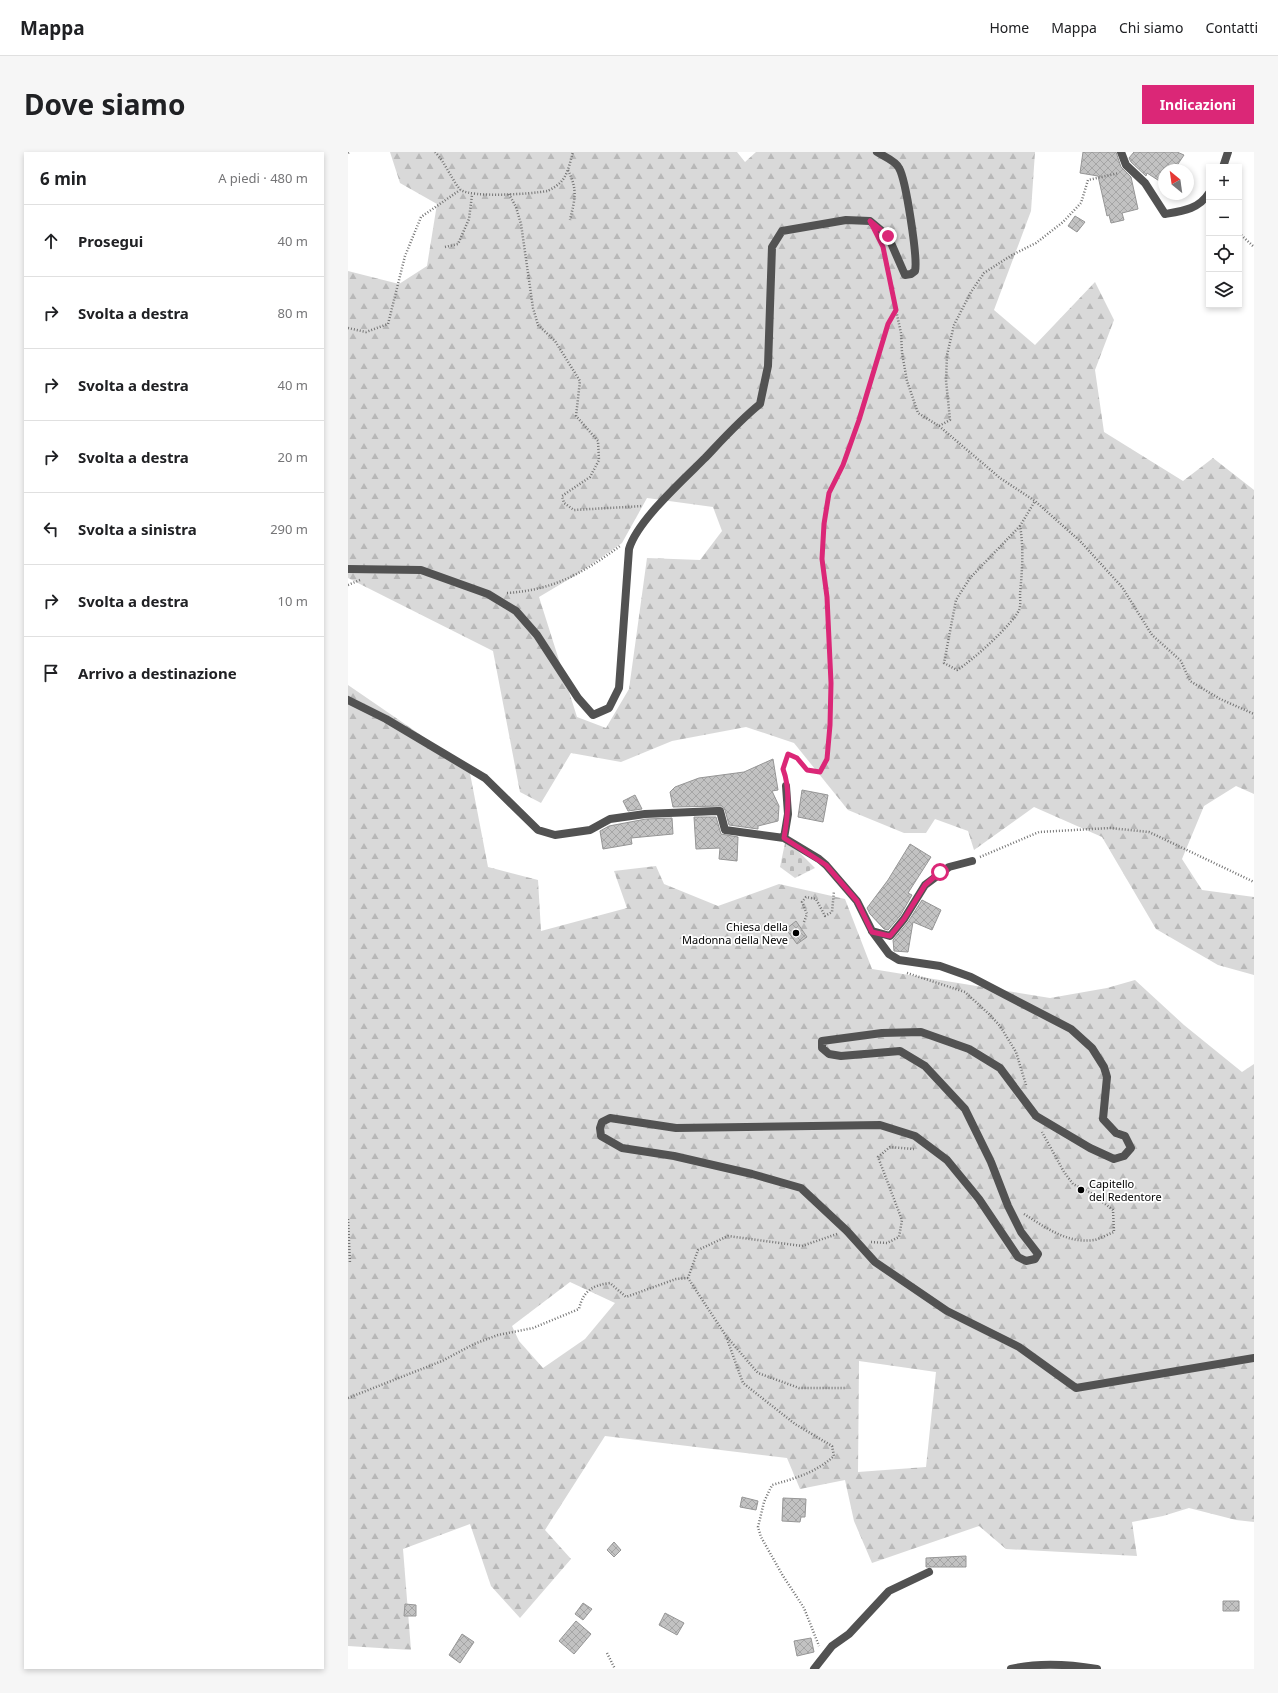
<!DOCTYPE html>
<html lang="it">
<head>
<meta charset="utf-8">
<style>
  :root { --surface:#fff; --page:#f6f6f6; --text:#202124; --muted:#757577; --line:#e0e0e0; --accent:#db2777 }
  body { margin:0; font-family:"Noto Sans",sans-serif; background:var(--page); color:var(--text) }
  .controls { position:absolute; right:12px; top:12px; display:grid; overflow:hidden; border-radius:0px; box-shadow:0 2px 6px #0003 }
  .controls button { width:36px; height:36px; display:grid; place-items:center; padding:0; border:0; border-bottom:1px solid var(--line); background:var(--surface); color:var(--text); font:20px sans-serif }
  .compass { position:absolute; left:810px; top:12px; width:36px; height:36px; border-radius:50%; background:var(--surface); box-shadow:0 2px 6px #0003; rotate:331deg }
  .stop { position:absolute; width:12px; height:12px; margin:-9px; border:3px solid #db2777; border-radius:50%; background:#fff }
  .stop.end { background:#db2777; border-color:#fff; box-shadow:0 1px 4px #0008 }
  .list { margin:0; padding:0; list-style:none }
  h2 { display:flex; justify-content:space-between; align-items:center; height:52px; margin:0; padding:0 16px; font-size:17px }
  h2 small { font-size:13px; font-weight:400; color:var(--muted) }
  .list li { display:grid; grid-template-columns:26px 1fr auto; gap:12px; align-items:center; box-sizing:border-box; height:72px; padding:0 16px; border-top:1px solid var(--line) }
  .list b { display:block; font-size:15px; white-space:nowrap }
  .list em { font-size:13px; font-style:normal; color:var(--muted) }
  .icon { flex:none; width:22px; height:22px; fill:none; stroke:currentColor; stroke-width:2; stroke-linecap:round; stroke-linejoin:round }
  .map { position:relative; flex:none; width:906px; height:1517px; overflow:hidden; border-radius:0px }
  header { display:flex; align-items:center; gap:24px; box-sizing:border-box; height:56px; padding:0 20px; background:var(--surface); border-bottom:1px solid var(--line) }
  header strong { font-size:19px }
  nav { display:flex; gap:22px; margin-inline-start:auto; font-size:14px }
  .intro { display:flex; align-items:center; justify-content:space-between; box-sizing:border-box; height:96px; padding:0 24px }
  h1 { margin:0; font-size:28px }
  .button { padding:10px 18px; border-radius:0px; background:var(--accent); color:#fff; font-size:14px; font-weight:700 }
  main { display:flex; gap:24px; padding:0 24px }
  aside { flex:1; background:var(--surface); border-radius:0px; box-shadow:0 2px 6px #0003 }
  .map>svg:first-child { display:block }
</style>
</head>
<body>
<header>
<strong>Mappa</strong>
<nav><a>Home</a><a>Mappa</a><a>Chi siamo</a><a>Contatti</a></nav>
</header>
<div class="intro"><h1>Dove siamo</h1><a class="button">Indicazioni</a></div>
<main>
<aside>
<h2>6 min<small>A piedi · 480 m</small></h2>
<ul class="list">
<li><svg class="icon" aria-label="ahead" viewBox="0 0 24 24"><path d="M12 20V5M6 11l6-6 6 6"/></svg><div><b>Prosegui</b></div><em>40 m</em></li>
<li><svg class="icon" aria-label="right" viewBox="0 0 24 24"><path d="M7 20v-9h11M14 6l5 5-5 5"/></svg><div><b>Svolta a destra</b></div><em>80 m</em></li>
<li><svg class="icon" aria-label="right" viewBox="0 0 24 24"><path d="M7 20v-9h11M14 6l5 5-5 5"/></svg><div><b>Svolta a destra</b></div><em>40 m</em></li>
<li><svg class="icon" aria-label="right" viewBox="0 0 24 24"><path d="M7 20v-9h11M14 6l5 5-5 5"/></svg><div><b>Svolta a destra</b></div><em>20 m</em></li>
<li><svg class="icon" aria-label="left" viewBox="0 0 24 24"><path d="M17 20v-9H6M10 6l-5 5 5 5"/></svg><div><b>Svolta a sinistra</b></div><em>290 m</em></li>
<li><svg class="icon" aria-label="right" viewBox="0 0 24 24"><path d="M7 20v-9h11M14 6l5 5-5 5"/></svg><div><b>Svolta a destra</b></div><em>10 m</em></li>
<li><svg class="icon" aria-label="arrive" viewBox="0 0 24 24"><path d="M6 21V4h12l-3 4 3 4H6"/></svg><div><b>Arrivo a destinazione</b></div></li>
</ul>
</aside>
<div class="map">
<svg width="906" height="1517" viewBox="0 0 906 1517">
  <defs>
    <pattern id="forest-firs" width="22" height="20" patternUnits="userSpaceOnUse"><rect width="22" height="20" fill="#d9d9d9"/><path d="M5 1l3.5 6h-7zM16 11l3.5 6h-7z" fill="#b8b8b8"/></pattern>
    <pattern id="cemetery-stones" width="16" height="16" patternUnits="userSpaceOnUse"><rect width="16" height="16" fill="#d9d9d9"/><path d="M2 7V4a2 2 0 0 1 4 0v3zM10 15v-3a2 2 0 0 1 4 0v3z" fill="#b8b8b8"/></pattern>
    <pattern id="building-cross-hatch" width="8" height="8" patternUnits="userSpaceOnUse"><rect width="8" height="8" fill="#c2c2c2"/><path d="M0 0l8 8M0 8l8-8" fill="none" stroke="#a5a5a5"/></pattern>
  </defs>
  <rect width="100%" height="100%" fill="#fff"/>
  <!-- forest -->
  <path fill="url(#forest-firs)" fill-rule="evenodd" d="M 42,0 L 389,0 L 397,10 L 408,0 L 687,0 L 683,59 L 646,158 L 687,193 L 747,130 L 766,168 L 747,218 L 756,280 L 835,329 L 865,306 L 906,338 L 906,642 L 888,634 L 856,654 L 834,707 L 854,738 L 906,745 L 906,823 L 870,813 L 808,777 L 754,685 L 686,655 L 626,698 L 620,679 L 587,667 L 578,681 L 556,681 L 500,658 L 446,591 L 398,575 L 324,589 L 273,610 L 223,601 L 193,651 L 172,640 L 145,499 L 0,426 L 0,119 L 51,132 L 79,114 L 89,52 L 52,31 ZM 299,346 L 365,355 L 374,379 L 352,408 L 299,406 L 281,537 L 258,576 L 229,565 L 191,445 L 228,423 L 274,391 Z
    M 0,533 L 121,616 L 140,715 L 190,728 L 193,779 L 279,756 L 266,719 L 308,714 L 316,732 L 370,754 L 431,732 L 497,747 L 524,817 L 702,846 L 759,836 L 787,828 L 836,873 L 894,920 L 906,912 L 906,1370 L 888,1368 L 841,1356 L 815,1364 L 784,1370 L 789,1404 L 658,1397 L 631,1374 L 524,1411 L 506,1369 L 497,1328 L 452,1337 L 439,1306 L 257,1284 L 197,1378 L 223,1407 L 172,1466 L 143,1434 L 122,1372 L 55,1397 L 63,1498 L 0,1494 ZM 222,1130 L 267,1151 L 237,1187 L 195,1216 L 171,1189 L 164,1174 ZM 511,1209 L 588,1220 L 578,1315 L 510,1320 Z"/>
  <!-- cemetery -->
  <path fill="url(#cemetery-stones)" d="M 437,691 L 451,700 L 467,716 L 447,726 L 432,715 Z"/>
  <!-- building -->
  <path fill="url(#building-cross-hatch)" stroke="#969696" d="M 735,0 L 768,0 L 773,15 L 783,25 L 790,57 L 774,61 L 776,68 L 763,71 L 761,63 L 759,64 L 750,24 L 732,21 Z
    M 786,0 L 829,0 L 836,3 L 826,18 L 816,18 L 816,32 L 799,21 L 798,24 L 783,10 L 781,6 Z
    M 727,64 L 737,70 L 729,80 L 720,74 Z
    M 425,607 L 430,638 L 424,639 L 431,654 L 430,669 L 410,674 L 410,677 L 381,673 L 377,658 L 374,654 L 325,655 L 322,640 L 327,635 L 351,626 L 396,620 Z
    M 454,638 L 480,643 L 475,670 L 450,665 Z
    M 287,643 L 294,657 L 280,659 L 275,649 Z
    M 346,665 L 368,665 L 373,682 L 390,685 L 389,709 L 371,707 L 372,696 L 348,697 Z
    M 324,666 L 325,682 L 283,686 L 284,692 L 255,697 L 252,679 L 261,674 L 298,667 Z
    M 562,692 L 583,705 L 560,741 L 564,743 L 552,764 L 540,778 L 536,777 L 522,762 L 519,756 L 540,728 Z
    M 574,748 L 593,758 L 584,778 L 565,770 L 560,800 L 546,799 L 545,788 L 560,770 Z
    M 448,769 L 459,785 L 449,792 L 438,777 Z
    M 394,1345 L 410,1349 L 408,1358 L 392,1355 Z
    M 435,1346 L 458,1347 L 457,1365 L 453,1365 L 452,1370 L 434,1369 Z
    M 266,1390 L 273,1398 L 266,1405 L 259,1398 Z
    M 618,1404 L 618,1415 L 578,1415 L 578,1406 Z
    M 875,1449 L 891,1449 L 891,1459 L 875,1459 Z
    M 235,1451 L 244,1457 L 235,1468 L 227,1462 Z
    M 57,1452 L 68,1453 L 68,1464 L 56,1464 Z
    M 317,1461 L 336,1471 L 329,1483 L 311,1473 Z
    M 228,1469 L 243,1482 L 226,1502 L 211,1489 Z
    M 114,1482 L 126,1490 L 112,1511 L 101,1503 Z
    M 463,1486 L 466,1500 L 449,1504 L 446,1489 Z"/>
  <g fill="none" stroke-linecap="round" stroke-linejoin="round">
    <!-- path -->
    <path stroke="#747474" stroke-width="2.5" stroke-dasharray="1 2" stroke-linecap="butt" d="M 87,0 C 96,8 107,34 113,38 C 125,46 183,42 199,39 C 202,38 209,34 212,31 C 220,23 222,10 225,0
      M 0,1 L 1,0
      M 220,18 C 230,39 227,46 222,68
      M 161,42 L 168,55 L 173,72 L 185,156 L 190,173 L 207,189 L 232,229 L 228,264 L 250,289 L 251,308 L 242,325 L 214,344 L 216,351 L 226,358 L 295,354
      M 891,81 L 906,95
      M 97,95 L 110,92 L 121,67 L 124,43
      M 536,104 L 553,181 L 554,201 L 559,229 L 570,261 L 591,274 L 602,268 L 598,228 L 599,203 L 606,173 L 623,140 L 636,121 L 664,103 L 688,91 L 715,70 L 733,51 L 740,28 L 771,21
      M 0,176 L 18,180 L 40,172 L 57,104 L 73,65 L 112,38
      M 591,274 L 652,326 L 687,349 L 732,389 L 774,435 L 804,483 L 833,509 L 842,529 L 872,547 L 906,562
      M 672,374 L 622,426 L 608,448 L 596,511 L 609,518 C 623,510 665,472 671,458 C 673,454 672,447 672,442 C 674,420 676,397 672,374 L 687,349
      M 0,433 L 12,428
      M 159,441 C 206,438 235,421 272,394
      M 438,626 L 435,617 L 440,602 L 449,606 L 459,618 L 472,620 L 479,607 L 482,573 L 483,531 L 479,445 L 474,407 L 476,372 L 481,341 L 495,313 L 511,268 L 540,172 L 548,158
      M 632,705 L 691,680 L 762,676 L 801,680 L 906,730
      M 456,770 L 459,762 L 454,750 L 458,745 L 468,747 L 477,764 L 484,760 L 486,739
      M 559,821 L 617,840 L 641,862 L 652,874 L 668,900 L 678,933
      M 676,1062 C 697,1075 719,1092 746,1088 C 752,1087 760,1082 766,1080 L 765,1058 L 743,1041 L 725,1032 L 716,1020 L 694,980
      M 0,1067 L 2,1112
      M 489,1082 L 454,1094 L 380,1084 L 350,1098 L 340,1126 L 378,1184 L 410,1221 L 451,1236 L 498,1236
      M 523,1090 L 539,1091 L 551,1085 L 554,1068 L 530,1005 L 542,995 L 566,997
      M 379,1187 L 395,1231 L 447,1272 L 484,1294 L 486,1304 C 467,1321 448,1326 424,1333 L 416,1350 L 410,1375 L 413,1385 L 435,1424 L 456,1456 L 471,1494
      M 0,1246 L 94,1209 L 126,1192 L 150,1183 L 185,1176 L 231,1157 C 235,1139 245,1133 262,1131 L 278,1145 L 328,1127 L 340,1126
      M 259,1501 L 267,1517"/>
    <!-- street -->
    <path stroke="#525252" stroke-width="8" d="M 773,0 L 778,13 L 797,31 L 817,62 C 835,59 851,57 861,41
      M 875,15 L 880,0
      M 0,417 L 73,418 L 140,442 L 168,459 L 189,483 L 230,546 L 245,563 L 261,556 L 271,536 L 281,397 C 289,369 336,327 357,306 C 375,287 392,268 412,252 L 420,214 L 424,95 L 434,79 L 498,68 L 522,69 L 540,84 L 557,123 L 563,122 L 567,119 C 570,107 558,28 551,16 C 548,9 535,4 529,0
      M 0,548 L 38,567 L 137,626 L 190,678 L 207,683 L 242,678 L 262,667 L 297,662 L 369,659 L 372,659 L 377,678 L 436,686 L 471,707 L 478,713 L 509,749 L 524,779 L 541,802 L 551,808 L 592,814 L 623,825 L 723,877 L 744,896 L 756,915 L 759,925 L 755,967 L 768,981 L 777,984 L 783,996 L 776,1004 L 766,1007 L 742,996 L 688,964 L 652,916 L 621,897 L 573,880 L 534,881 L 474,889 L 474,896 L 481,902 L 493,904 L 552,899 L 577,914 L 617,957 L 643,1010 L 660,1054 L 673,1080 L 690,1102 L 687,1107 L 678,1109 L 670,1105 L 631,1047 L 599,1008 L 567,984 L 532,973 L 328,976 L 262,966 L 254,970 L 252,976 L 253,984 L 274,996 L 326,1004 L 404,1022 L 453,1036 L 499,1079 L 527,1110 L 599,1159 L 671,1195 L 728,1236 L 906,1206
      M 436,686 L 440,662 L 438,634
      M 524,779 L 542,784 L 556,767 L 577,733 L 601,715 L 624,709
      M 466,1517 L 484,1494 L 501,1482 L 541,1439 L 581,1420
      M 663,1517 C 692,1510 720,1512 749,1517"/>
  </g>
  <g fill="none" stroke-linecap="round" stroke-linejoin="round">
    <!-- route -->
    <path stroke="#db2777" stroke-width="5" d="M 540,84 L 522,69 L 535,95 L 548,158 L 540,172 L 511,268 L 495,313 L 481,341 L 476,372 L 474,407 L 479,445 L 483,531 L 482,573 L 479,607 L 472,620 L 459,618 L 449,606 L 440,602 L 435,617 C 443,638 440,664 436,686 L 478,713 L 509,749 L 524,780 L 542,784 L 556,767 L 577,733 L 592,720"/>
  </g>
  <!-- markers -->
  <g fill="#000" stroke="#fff" stroke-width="1.5">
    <circle cx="448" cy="781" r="4"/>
    <circle cx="733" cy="1038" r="4"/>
  </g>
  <g text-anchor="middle" stroke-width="3.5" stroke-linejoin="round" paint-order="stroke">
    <!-- poi labels -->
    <g font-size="11" fill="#000" stroke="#fff" text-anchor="end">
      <text x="440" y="779">Chiesa della<tspan x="440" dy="13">Madonna della Neve</tspan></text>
      <text x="741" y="1036" text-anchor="start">Capitello<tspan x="741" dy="13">del Redentore</tspan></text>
    </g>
  </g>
</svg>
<div class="controls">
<button>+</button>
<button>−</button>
<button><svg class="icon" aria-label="locate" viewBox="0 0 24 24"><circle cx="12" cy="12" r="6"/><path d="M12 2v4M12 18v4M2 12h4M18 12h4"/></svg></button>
<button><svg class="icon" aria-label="layers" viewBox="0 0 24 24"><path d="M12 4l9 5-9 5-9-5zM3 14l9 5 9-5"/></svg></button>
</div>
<svg class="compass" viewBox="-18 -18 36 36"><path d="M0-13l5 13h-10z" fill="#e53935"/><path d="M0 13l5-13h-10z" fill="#757577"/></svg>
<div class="stop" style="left:592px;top:720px"></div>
<div class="stop end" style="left:540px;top:84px"></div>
</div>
</main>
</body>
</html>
